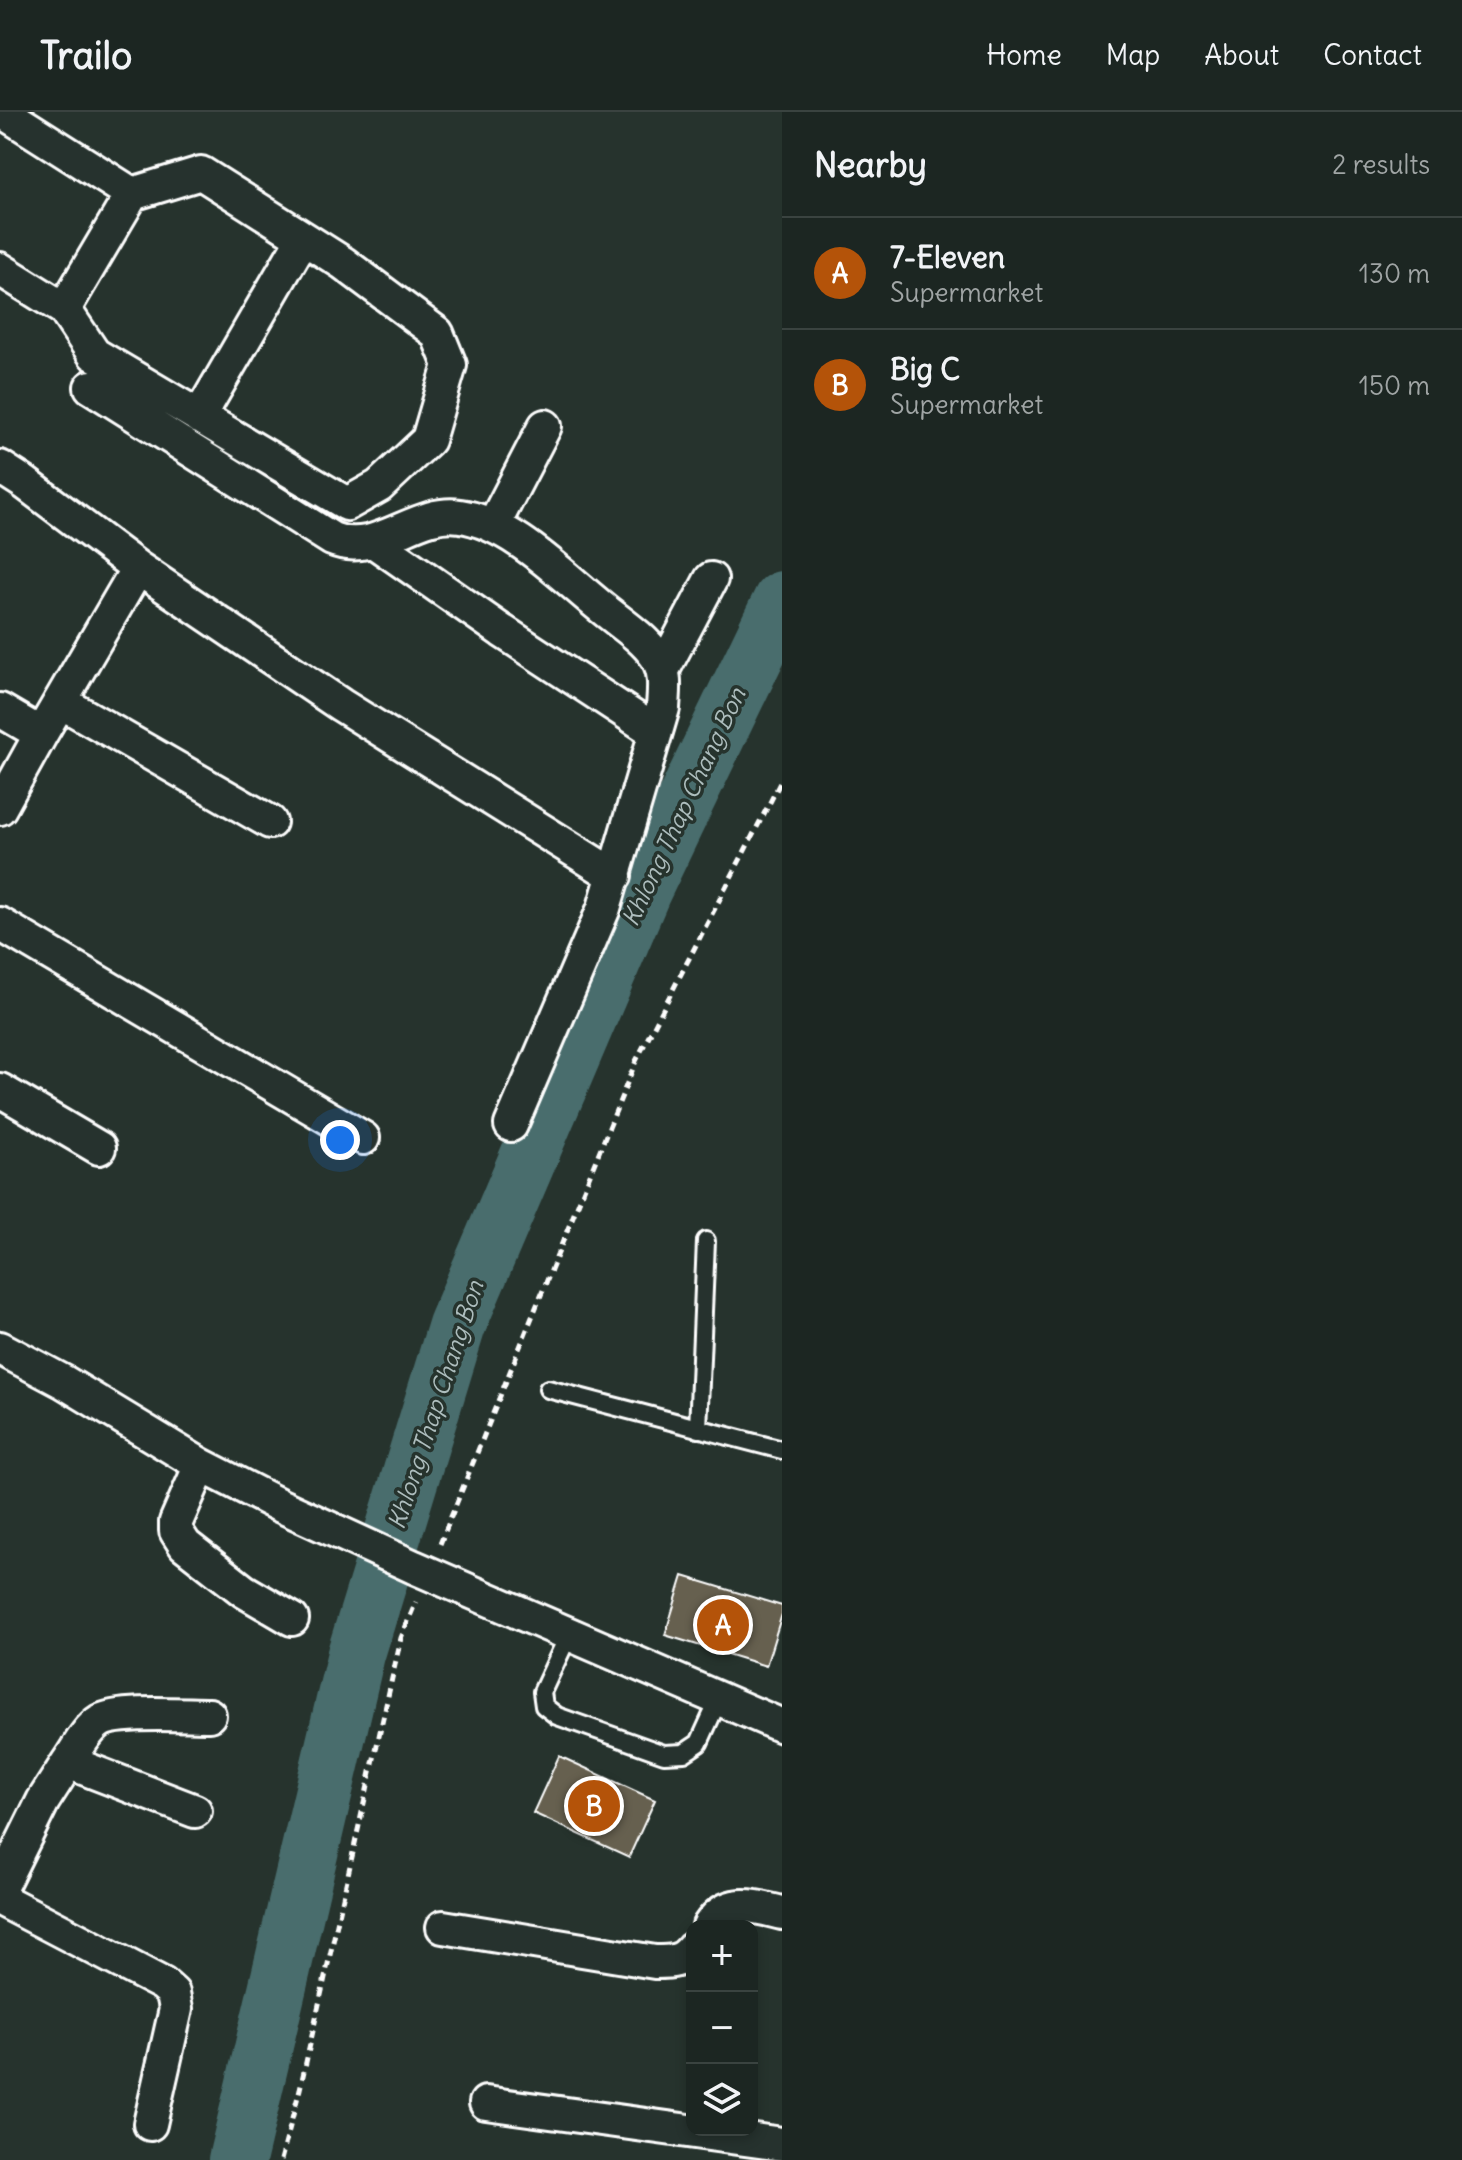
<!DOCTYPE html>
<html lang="en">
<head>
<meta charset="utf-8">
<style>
  :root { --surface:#1c2622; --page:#252e2a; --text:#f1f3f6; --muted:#a0a5a5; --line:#3a4340; --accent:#b45309 }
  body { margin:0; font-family:Delius,sans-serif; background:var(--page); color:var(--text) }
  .controls { position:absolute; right:24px; bottom:24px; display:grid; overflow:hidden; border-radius:16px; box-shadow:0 4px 12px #0003 }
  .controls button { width:72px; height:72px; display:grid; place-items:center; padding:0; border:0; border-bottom:2px solid var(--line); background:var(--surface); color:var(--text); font:40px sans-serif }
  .you { position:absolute; left:340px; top:1028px; width:28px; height:28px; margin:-20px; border:6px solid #fff; border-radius:50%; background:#1a73e8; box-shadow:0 0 0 12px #1a73e833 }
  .badge { display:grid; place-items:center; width:52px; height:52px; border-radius:50%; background:var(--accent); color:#fff; font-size:26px; font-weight:700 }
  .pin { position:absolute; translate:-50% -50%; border:4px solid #fff; box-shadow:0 2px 8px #0006 }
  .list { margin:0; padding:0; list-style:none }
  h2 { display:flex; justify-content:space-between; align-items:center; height:104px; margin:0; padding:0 32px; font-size:34px }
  h2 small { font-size:26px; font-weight:400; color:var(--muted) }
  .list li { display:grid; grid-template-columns:52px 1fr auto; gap:24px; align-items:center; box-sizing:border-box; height:112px; padding:0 32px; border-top:2px solid var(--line) }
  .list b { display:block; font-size:30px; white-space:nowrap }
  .list p { margin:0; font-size:26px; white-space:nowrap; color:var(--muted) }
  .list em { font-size:26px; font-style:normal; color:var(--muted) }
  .icon { flex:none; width:44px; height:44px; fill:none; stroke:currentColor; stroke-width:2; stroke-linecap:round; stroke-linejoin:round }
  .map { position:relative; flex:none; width:782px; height:2048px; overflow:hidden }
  header { display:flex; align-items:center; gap:48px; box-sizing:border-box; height:112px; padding:0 40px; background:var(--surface); border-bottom:2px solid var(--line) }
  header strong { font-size:38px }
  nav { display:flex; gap:44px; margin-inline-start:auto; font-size:28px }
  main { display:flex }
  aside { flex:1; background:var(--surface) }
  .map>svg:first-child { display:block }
</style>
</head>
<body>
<header>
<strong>Trailo</strong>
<nav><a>Home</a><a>Map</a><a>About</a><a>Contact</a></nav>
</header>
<main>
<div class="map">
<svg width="782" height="2048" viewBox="0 0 782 2048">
  <rect width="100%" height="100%" fill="#26332d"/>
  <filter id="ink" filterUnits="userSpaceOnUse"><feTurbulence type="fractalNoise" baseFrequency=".0125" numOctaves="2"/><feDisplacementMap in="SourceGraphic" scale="16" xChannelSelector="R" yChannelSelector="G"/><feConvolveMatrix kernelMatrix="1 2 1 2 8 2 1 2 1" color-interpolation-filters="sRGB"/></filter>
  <g filter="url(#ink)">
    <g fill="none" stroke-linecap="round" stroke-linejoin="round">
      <!-- river -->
      <path stroke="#486d6d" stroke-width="58" d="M 237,2048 L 356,1542 L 457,1213 L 642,779 L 782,488"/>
    </g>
    <!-- building -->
    <path fill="#66614f" stroke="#fff" stroke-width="2" d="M 683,1464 L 782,1494 L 782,1502 L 766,1554 L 665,1523 Z
      M 559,1644 L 655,1688 L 629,1745 L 533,1701 Z"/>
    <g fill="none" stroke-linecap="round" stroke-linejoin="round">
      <!-- lane casing -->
      <g stroke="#fff" stroke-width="22">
        <path id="lane" d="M 548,1277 L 782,1338
          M 698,1317 L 706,1129
          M 569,1522 L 542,1580 L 544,1594 L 557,1604 L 664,1642 L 684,1641 L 699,1631 L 719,1587"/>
      </g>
      <!-- street casing -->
      <g stroke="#fff" stroke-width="38">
        <path id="street" d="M 3,0 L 132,82
          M 0,157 L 64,197 L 94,242 L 347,392 L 379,374 L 428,328 L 450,253 L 437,221 L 343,151 L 201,61 L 132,82 L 64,197
          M 91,275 L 332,427 C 377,446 415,397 460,404 C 512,411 561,463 601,495 C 619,510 643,525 656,544 C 667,560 664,578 663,596 L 604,796 L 511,1013
          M 199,305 L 303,126
          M 0,355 L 25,371 L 138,456 L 341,593 L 615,764
          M 493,414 L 545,314
          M 373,429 L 502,519 L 656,620
          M 663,558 L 711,467
          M 61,590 L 270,710
          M 0,598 L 41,622
          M 0,696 L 41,622 L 138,456
          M 0,812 L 363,1026
          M 0,978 L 99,1036
          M 0,1236 L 64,1270 L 201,1353 L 279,1393 L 414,1455 L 782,1614
          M 201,1353 L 176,1410 L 176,1419 L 185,1433 L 244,1479 L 292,1507
          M 68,1650 C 77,1637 87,1617 100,1609 C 120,1598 184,1603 209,1603
          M 0,1776 L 43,1689 L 68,1650 L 195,1699
          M 0,1787 L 163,1872 L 173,1881 L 176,1897 L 150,2012
          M 709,1814 C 728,1785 753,1794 782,1801
          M 443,1815 L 655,1850 C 671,1850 682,1850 692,1837
          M 486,1991 L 782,2032"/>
      </g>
      <!-- path -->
      <path stroke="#fff" stroke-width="5" stroke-dasharray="8 6" stroke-linecap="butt" d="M 440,1432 L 636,949 L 782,667
        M 281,2048 L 300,1977 L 401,1526 L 416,1490"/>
      <!-- lane -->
      <use href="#lane" stroke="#26332d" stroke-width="16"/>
      <!-- street -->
      <use href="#street" stroke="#26332d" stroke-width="32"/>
    </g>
  </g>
  <g text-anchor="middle" stroke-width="7" stroke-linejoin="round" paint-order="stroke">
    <!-- water labels -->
    <g font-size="24" font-style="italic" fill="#adbdbd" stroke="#26332d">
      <text transform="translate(684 695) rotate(-65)" y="8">Khlong Thap Chang Bon</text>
      <text transform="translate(436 1293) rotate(-72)" y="8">Khlong Thap Chang Bon</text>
    </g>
  </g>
</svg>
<div class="controls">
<button>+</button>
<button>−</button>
<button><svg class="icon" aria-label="layers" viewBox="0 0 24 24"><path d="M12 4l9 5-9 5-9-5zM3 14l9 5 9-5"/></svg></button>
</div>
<div class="you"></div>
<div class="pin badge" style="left:723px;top:1513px">A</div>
<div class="pin badge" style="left:594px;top:1694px">B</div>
</div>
<aside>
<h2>Nearby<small>2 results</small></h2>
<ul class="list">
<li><span class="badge">A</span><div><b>7-Eleven</b><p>Supermarket</p></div><em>130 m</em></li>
<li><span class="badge">B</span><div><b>Big C</b><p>Supermarket</p></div><em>150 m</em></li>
</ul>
</aside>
</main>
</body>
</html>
